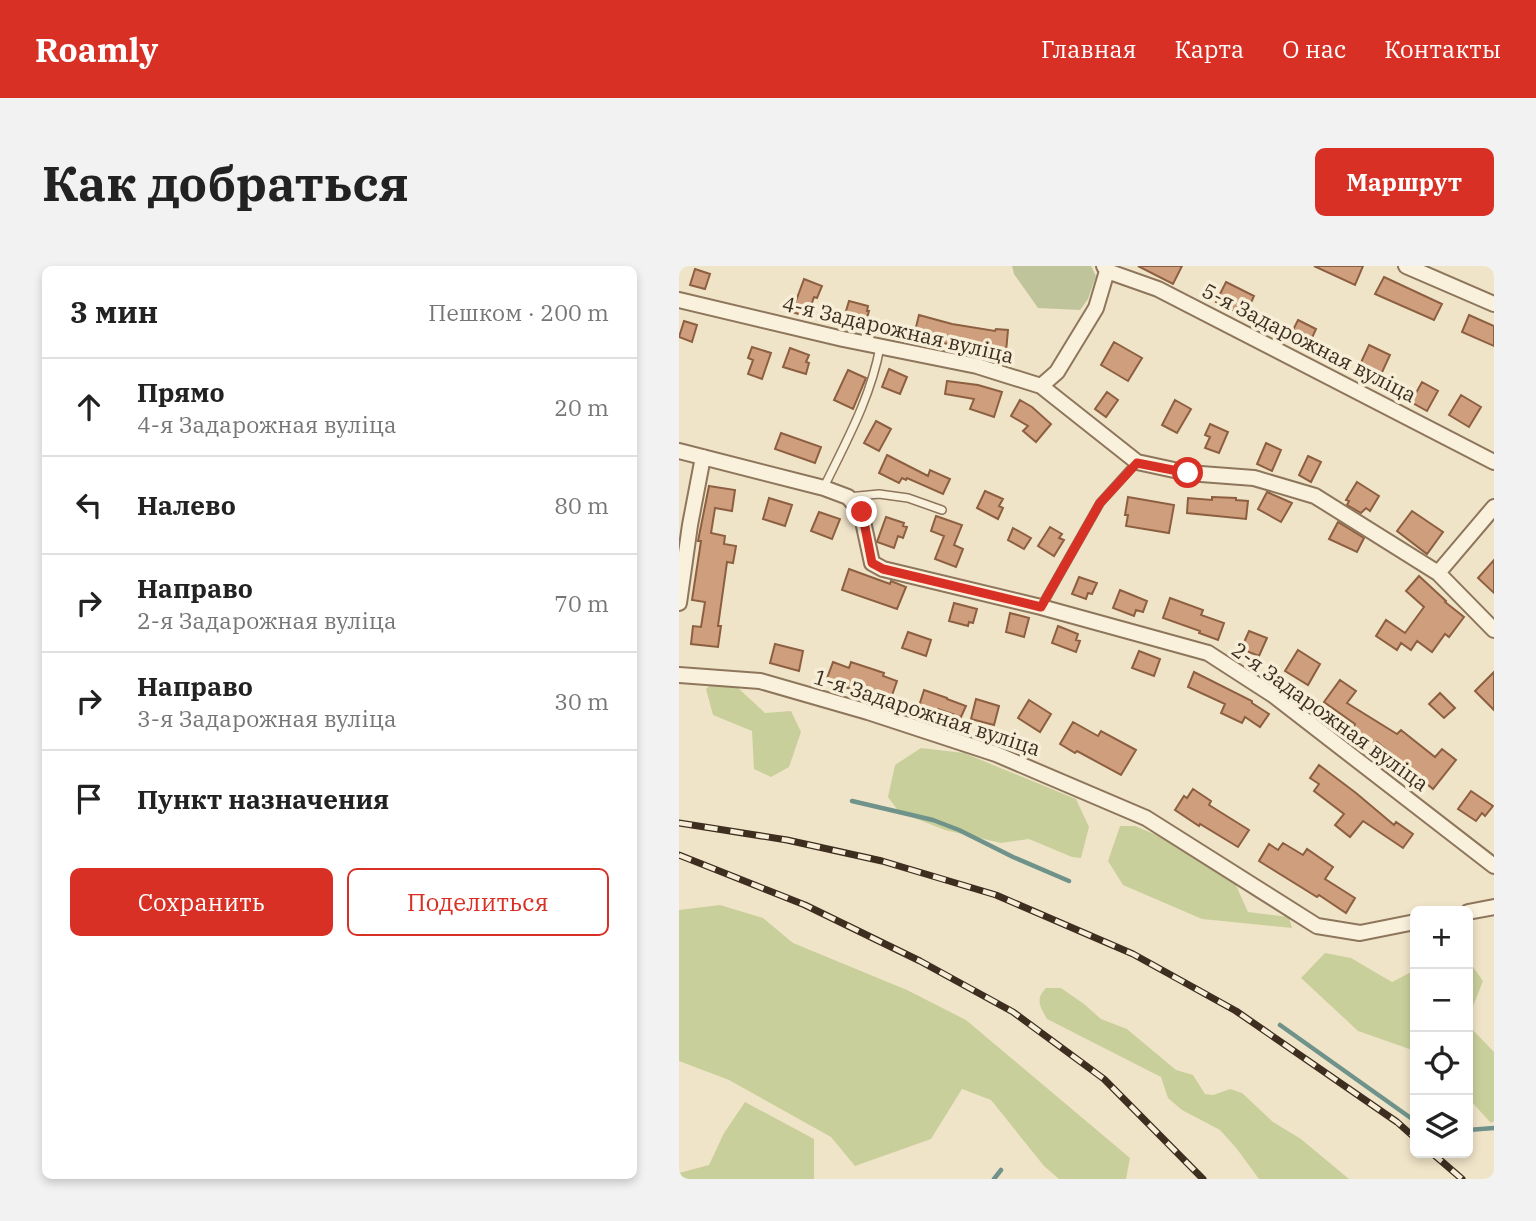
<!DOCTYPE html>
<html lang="ru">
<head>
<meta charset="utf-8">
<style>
  :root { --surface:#fff; --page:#f2f2f2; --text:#222; --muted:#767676; --line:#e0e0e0; --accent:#d93025 }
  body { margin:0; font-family:"IBM Plex Serif",serif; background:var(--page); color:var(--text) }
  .controls { position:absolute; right:21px; bottom:21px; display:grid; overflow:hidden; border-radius:10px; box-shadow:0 4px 10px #0003 }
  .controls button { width:63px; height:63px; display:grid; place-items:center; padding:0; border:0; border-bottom:2px solid var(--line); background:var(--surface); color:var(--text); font:35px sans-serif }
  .stop { position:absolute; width:21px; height:21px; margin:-16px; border:5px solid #d93025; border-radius:50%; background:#fff }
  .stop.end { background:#d93025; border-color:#fff; box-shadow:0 2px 7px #0008 }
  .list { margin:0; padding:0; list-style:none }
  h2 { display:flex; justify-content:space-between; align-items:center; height:91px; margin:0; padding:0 28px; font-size:30px }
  h2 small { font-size:23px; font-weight:400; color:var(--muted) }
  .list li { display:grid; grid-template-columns:46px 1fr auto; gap:21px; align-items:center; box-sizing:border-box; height:98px; padding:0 28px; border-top:2px solid var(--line) }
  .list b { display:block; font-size:26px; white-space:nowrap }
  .list p { margin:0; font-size:23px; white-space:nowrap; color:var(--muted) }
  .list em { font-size:23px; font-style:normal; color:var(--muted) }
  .actions { display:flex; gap:14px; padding:21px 28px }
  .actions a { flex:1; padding:16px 0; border:2px solid var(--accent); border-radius:10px; text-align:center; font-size:24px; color:var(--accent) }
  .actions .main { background:var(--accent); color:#fff }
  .icon { flex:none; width:38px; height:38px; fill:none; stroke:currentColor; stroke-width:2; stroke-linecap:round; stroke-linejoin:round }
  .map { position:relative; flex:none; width:815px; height:913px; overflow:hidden; border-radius:10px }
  header { display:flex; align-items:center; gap:42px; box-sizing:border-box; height:98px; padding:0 35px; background:var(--accent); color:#fff }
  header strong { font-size:33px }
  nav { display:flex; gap:38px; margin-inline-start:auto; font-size:24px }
  .intro { display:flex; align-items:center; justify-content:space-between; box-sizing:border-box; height:168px; padding:0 42px }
  h1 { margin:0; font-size:49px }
  .button { padding:18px 32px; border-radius:10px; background:var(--accent); color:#fff; font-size:24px; font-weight:700 }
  main { display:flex; gap:42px; padding:0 42px }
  aside { flex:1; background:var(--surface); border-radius:10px; box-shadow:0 4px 10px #0003 }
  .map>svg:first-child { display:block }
</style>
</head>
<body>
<header>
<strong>Roamly</strong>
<nav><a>Главная</a><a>Карта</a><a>О нас</a><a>Контакты</a></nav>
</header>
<div class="intro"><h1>Как добраться</h1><a class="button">Маршрут</a></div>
<main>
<aside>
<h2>3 мин<small>Пешком · 200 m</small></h2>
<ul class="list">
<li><svg class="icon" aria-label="ahead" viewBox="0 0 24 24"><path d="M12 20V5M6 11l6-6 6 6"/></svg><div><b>Прямо</b><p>4-я Задарожная вуліца</p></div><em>20 m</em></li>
<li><svg class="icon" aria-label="left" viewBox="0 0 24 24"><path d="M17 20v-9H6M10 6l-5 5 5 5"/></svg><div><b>Налево</b></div><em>80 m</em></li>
<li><svg class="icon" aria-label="right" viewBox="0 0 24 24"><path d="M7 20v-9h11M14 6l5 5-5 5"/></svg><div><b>Направо</b><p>2-я Задарожная вуліца</p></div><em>70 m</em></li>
<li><svg class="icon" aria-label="right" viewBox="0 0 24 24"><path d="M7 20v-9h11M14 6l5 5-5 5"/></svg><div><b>Направо</b><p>3-я Задарожная вуліца</p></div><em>30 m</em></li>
<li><svg class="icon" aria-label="arrive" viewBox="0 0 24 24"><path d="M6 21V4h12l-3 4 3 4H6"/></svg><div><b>Пункт назначения</b></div></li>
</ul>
<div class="actions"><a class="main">Сохранить</a><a>Поделиться</a></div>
</aside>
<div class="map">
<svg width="815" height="913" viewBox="0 0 815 913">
  <rect width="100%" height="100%" fill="#f0e4c8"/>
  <!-- green -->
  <path fill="#c9cf9b" d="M 33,417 L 58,421 L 86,447 L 112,445 L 122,466 L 110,501 L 92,511 L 75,503 L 73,465 L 34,449 L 27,423 Z
    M 242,482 L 285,487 L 397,533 L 410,561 L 402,592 L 393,591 L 350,573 L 322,577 L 266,564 L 220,546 L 209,531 L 216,499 Z
    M 441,560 L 456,560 L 487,573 L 555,615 L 569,646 L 610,651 L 613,662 L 523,653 L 444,619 L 429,595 Z
    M 41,639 L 84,652 L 114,677 L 228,724 L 287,754 L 451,892 L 447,913 L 380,913 L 365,900 L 312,834 L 283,823 L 252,873 L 176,900 L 152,871 L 50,814 L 0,795 L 0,644 Z
    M 646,687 L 672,692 L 713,716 L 736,704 L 736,785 L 679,765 L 622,712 Z
    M 789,694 L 804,715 L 789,753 Z
    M 367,722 L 382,722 L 405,738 L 422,753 L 448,763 L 497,804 L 514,809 L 526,828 L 534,829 L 551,823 L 563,827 L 594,856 L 622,873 L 670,913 L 580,913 L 558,883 L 541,864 L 503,844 L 489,832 L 482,811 L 368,753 C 361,741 356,733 367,722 Z
    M 789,759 L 815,786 L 815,855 L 812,857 L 789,832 Z
    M 66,836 L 135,873 L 135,913 L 0,913 L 0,907 L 30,899 L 45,867 Z"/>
  <!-- cemetery -->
  <path fill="#bfc49a" d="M 333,0 L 412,0 L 417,10 L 409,33 L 401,44 L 359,42 L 335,8 Z"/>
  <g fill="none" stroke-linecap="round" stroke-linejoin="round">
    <!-- stream -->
    <path stroke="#6f938a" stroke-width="4.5" d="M 173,535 L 254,554 L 280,564 L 334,591 L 390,615
      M 601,759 L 736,855
      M 789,864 L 815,862
      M 315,913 L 322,904"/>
  </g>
  <!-- building -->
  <path fill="#cf9f7d" stroke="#8d5f41" stroke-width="2" d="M 459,0 L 503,0 L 494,18 Z
    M 635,0 L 684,0 L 676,19 Z
    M 16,3 L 31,8 L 26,23 L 11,19 Z
    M 705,11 L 763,38 L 755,54 L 696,28 Z
    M 125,13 L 143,20 L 138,32 L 135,31 L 128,51 L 113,46 Z
    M 547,16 L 575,30 L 566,50 L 537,36 Z
    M 170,35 L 189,40 L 188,45 L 190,45 L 185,62 L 164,55 Z
    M 240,49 L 273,58 L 316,65 L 317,63 L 329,64 L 327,86 L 292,79 L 292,82 L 252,75 L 251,78 L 234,73 Z
    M 790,49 L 815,60 L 815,80 L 783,66 Z
    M 619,54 L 637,63 L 628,83 L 609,74 Z
    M 5,55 L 18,59 L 13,76 L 0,71 Z
    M 435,76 L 463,92 L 449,115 L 422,99 Z
    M 690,79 L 711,89 L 699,115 L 678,105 Z
    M 73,81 L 92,87 L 83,113 L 69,108 L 74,94 L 69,92 Z
    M 111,82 L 130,89 L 127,96 L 130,97 L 127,108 L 104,101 Z
    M 210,103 L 228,111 L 221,128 L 203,121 Z
    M 169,104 L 187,112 L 174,143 L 155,134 Z
    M 268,115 L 299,119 L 323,126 L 315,151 L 291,143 L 295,133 L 266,128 Z
    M 743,116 L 759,125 L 748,145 L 732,136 Z
    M 428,126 L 439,134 L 427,151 L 416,143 Z
    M 782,129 L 802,141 L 790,161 L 770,149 Z
    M 341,134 L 353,141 L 372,158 L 357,176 L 344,165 L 349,160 L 332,150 Z
    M 496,134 L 512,143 L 498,167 L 483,159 Z
    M 197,155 L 212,163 L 200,185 L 185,177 Z
    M 531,158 L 549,166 L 540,187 L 526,182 L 531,171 L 526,169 Z
    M 102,167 L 142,181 L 136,197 L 96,183 Z
    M 587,177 L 602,184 L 593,205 L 578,198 Z
    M 208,189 L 249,210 L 251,204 L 271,213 L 264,228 L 228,212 L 227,214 L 223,212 L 220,217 L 200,207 Z
    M 629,190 L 642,196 L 632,216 L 620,209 Z
    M 678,216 L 700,230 L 691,245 L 687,242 L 682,247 L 668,239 L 670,235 L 667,234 Z
    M 30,220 L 56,224 L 53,245 L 36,242 L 32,267 L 46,270 L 45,278 L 57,280 L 54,297 L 48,296 L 39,360 L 42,360 L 39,381 L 12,378 L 14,360 L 22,361 L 26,336 L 13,334 L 22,275 L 19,275 Z
    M 306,225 L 324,233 L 320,240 L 324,242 L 319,253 L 298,242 Z
    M 588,226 L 613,237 L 602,256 L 579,243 Z
    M 449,231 L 495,239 L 490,267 L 447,260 L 449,249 L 446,249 Z
    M 533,231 L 557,232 L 557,234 L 569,235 L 567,253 L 508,247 L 509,232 L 533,234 Z
    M 90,232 L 113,239 L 106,260 L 84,253 Z
    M 733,245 L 764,266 L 748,288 L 718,265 Z
    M 140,246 L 161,253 L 153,273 L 132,265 Z
    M 257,250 L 283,259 L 275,279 L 284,283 L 277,301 L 256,293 L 265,270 L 252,265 Z
    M 207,251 L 225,257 L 224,260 L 228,261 L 224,272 L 219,270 L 215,282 L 198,276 Z
    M 659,256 L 685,272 L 678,286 L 650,273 Z
    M 371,261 L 383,268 L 380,272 L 385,274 L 375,290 L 359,280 Z
    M 334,262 L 352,272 L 345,283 L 329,274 Z
    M 815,294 L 815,327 L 799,312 Z
    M 170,303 L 211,318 L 212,315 L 227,321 L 218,343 L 163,324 Z
    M 740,310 L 767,335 L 766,336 L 785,351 L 770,371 L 766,368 L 753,386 L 738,375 L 732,384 L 722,377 L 718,384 L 697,370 L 707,354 L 726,367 L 745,341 L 727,325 Z
    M 400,311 L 418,317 L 413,328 L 409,327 L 407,333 L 393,328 Z
    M 441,324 L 468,335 L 464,346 L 457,344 L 455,350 L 434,342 Z
    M 491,332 L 524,344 L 522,349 L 545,357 L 539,374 L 520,367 L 521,365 L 484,352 Z
    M 275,337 L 298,343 L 294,357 L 290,356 L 289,360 L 270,355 Z
    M 331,347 L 350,352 L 345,371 L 327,366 Z
    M 379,360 L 399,368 L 397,374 L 401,375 L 397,386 L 373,377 Z
    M 570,365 L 588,372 L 580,390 L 562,383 Z
    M 229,366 L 252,374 L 247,390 L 223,382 Z
    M 96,378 L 124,385 L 120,405 L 91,397 Z
    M 619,384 L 641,398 L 629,419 L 606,405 Z
    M 460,385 L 481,393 L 475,410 L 453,402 Z
    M 154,396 L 170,402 L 172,396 L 205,407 L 204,410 L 218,415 L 212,432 L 179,420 L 178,425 L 147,415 Z
    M 515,406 L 573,435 L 573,437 L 590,448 L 581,461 L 566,451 L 563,457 L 542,447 L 546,438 L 509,421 Z
    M 815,406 L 815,444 L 796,425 Z
    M 661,414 L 677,425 L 668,437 L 718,468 L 722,464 L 756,491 L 763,483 L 777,494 L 754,523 L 698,476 L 696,478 L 673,464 L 676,458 L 645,436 Z
    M 245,424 L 268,432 L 268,433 L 287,440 L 282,451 L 259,443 L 258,446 L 240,440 Z
    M 761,427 L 776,442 L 765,452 L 750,438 Z
    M 297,433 L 320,440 L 315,459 L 292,453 Z
    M 350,434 L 372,448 L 361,466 L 339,452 Z
    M 394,456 L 419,470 L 422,465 L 457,484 L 442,509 L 398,485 L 396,487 L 381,478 Z
    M 640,499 L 677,527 L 715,559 L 717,556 L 734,568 L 724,582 L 684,555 L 671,571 L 656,559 L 665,548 L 635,525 L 640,518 L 631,512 Z
    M 514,523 L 532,535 L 530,539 L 570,564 L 559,581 L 521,558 L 520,560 L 496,544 L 505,530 L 508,532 Z
    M 792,525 L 814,540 L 806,550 L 803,547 L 797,555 L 779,543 Z
    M 604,577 L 624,589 L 628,583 L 654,601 L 646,613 L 676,632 L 667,647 L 640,629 L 638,631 L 580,595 L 590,578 L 599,584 Z"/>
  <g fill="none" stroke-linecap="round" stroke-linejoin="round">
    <!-- service casing -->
    <g stroke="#8d765c" stroke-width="10">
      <path id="service" d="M 145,221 C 167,176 192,131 201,81
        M 169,231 L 200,228 L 229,232 L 263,244
        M 362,341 L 421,237 L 458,196"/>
    </g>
    <!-- minor casing -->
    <g stroke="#8d765c" stroke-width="18">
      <path id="minor" d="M 425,0 L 428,5 L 479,23 L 815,196
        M 727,0 L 815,38
        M 0,34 L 164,73 L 298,100 L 362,120 L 458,196 L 509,207 L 575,212 L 636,230 L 759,307 L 815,364
        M 362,120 L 378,106 L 417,42 L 428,5
        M 0,185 L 145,222 L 169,231 L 182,246 L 193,297 L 204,303 L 362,341 L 529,387 L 594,429 L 815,600
        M 759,307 L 815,241
        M 0,337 L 11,259 L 24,191
        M 0,409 L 81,415 L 189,446 L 317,488 L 467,552 L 638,660 L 681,667 L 736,656
        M 789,646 L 815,641"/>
    </g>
    <!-- service -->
    <use href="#service" stroke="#faf1dc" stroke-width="7"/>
    <!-- minor -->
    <use href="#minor" stroke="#faf1dc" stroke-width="14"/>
    <!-- rail casing -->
    <g stroke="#3d2e20" stroke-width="7">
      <path id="rail" d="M 0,557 L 108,574 L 203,595 L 317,629 L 454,688 L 557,745 L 718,856 L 736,872
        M 0,589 L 126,639 L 241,695 L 334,746 L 425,813 L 524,913
        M 753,887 L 783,913"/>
    </g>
    <!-- rail -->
    <use href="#rail" stroke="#f7eed8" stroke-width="4.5" stroke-dasharray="13" stroke-linecap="butt"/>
  </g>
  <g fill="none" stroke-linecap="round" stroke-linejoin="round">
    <!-- route -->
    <path stroke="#d93025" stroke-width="9" d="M 183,246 L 193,297 L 204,303 L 362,341 L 421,237 L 458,197 L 509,207"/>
  </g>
  <g text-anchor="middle" stroke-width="7" stroke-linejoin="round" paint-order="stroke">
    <!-- street labels -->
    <g font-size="21" fill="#3d2e20" stroke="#f7eed8">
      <text transform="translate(219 64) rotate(13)" y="7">4-я Задарожная вуліца</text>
      <text transform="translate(630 77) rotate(27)" y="7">5-я Задарожная вуліца</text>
      <text transform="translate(248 447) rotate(18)" y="7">1-я Задарожная вуліца</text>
      <text transform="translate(651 451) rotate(36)" y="7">2-я Задарожная вуліца</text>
    </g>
  </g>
</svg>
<div class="controls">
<button>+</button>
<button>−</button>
<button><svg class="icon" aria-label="locate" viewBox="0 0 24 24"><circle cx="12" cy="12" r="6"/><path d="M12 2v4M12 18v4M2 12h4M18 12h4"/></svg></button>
<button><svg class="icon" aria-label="layers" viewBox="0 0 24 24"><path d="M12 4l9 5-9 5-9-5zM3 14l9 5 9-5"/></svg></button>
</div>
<div class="stop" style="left:509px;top:207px"></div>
<div class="stop end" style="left:183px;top:246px"></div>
</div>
</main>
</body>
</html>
